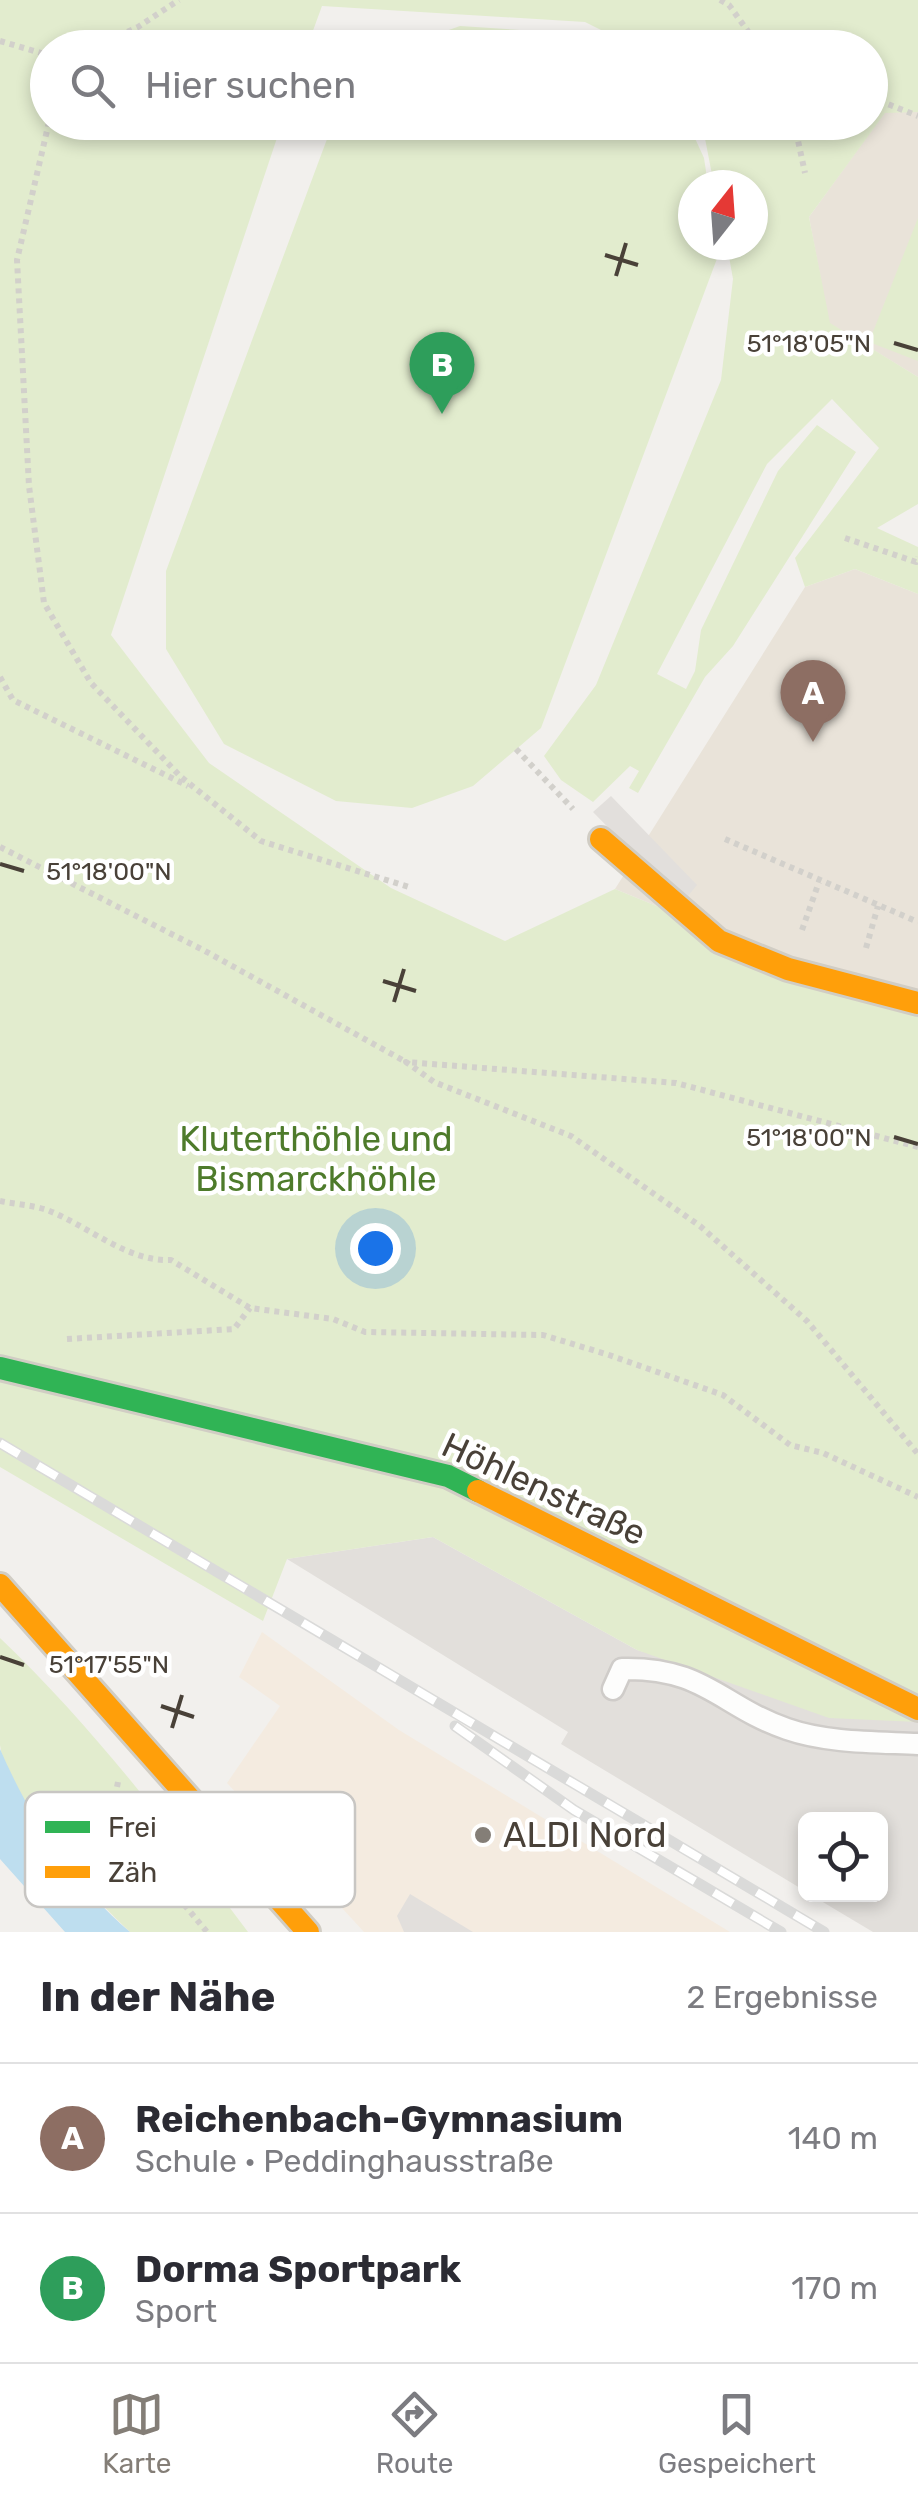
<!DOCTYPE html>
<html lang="de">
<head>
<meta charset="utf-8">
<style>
  :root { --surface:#fff; --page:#f2f2f3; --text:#2b2b33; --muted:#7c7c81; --line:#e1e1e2; --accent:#847e77 }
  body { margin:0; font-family:Rubik,sans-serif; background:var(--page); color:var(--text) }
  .controls { position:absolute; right:30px; bottom:30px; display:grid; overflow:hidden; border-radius:15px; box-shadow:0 5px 15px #0003 }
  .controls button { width:90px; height:90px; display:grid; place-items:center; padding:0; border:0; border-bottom:2px solid var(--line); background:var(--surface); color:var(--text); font:50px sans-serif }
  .compass { position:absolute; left:678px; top:170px; width:90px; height:90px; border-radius:50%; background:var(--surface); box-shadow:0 5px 15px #0003; rotate:17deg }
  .you { position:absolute; left:375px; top:1248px; width:35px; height:35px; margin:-25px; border:8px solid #fff; border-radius:50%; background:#1a73e8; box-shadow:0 0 0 15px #1a73e833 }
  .badge { display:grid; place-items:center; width:65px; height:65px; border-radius:50%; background:var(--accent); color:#fff; font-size:32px; font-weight:700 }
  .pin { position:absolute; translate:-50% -82px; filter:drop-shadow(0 2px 5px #0008) }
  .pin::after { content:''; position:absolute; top:52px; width:35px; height:30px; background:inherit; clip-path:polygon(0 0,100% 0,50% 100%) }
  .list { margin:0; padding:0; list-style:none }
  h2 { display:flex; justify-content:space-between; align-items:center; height:130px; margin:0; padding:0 40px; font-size:42px }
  h2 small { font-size:32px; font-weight:400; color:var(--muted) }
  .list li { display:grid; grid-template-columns:65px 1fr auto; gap:30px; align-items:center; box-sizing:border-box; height:150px; padding:0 40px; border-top:2px solid var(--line) }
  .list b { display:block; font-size:38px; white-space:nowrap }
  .list p { margin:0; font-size:32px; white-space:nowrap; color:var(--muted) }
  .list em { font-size:32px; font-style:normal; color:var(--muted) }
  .icon { flex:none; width:55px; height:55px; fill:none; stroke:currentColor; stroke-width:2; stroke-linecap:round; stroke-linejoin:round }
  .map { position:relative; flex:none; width:918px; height:1932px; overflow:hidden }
  .search { position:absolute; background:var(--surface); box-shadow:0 5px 15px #0003; left:30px; right:30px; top:30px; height:110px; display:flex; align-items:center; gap:25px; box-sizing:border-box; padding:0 35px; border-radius:55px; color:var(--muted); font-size:38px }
  .sheet { height:430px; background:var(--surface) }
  nav { display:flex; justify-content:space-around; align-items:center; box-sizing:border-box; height:140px; border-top:2px solid var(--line); background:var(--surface); font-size:28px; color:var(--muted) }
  nav a { display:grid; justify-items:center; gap:5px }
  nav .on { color:var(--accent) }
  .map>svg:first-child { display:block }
</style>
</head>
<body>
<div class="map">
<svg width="918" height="1932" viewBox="0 0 918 1932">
  <rect width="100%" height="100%" fill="#f2f0ed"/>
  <!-- commercial -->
  <path fill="#f4ebe0" d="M 262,1632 L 399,1730 L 730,1932 L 364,1932 L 227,1783 L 280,1706 L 239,1677 Z"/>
  <!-- industrial -->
  <path fill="#e2dfdb" d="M 433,1537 L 637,1650 L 918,1722 L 918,1932 L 873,1932 L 811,1895 L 880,1894 L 880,1820 L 806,1820 L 805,1891 L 561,1744 L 568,1732 L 287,1559 Z"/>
  <!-- education -->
  <path fill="#e9e3d9" d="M 885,112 L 918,112 L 918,377 L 829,323 L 809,217 Z
    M 855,569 L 918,594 L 918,1013 L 615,889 L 805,587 Z"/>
  <!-- green -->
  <path fill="#e2ecce" d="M 0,0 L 918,0 L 918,112 L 885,113 L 809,217 L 830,323 L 918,377 L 918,504 L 877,528 L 918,547 L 918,594 L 855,569 L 805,587 L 795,558 L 879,448 L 832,399 L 767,464 L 657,674 L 686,689 L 695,671 L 701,630 L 778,471 L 817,425 L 856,452 L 733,646 L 705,677 L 638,793 L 629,788 L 639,771 L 630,766 L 593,802 L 561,780 L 544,756 L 596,685 L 721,380 L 733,279 L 727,245 L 753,245 L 753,185 L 714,185 L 702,123 L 870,122 L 870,48 L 635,47 L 585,22 L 322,6 L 307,47 L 48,48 L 48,122 L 282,123 L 111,635 L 209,763 L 391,888 L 505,941 L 615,889 L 918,1013 L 918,1722 L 829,1718 L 637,1650 L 433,1537 L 287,1559 L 263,1621 L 0,1467 Z
    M 460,26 L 536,31 L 579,47 L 401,47 Z
    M 333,123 L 688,123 L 704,158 L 708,185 L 693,185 L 693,245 L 717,245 L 718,256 L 541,728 L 473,786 L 412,808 L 336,801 L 224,744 L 166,649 L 166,571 Z
    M 918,218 L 918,361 L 869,342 Z
    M 0,1638 C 93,1727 171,1829 248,1932 L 130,1932 C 87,1891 7,1806 0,1745 C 0,1711 0,1673 0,1638 Z"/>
  <!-- parking -->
  <path fill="#e2dfdc" d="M 611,796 L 697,885 L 682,903 L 593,812 Z
    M 410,1894 L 473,1932 L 404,1932 L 397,1916 Z"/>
  <!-- water -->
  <path fill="#bedeef" d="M 0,1749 C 31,1820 71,1881 130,1932 L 65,1932 L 0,1859 Z"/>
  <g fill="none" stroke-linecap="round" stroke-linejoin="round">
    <!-- lane casing -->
    <g stroke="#cfccc9" stroke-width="25">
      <path id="lane" d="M 613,1689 L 622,1669 C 705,1667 720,1706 787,1729 C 827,1743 876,1742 918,1744"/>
    </g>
    <!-- fast casing -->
    <g stroke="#d1cdc4" stroke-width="28">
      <path id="fast" d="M 0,1368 L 448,1476 L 478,1491"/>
    </g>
    <!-- slow casing -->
    <g stroke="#d1cdc4" stroke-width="28">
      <path id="slow" d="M 601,839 L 719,941 L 788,969 L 918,1003
        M 478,1491 L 918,1709
        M 0,1585 L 308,1932"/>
    </g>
    <!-- path -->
    <path stroke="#d2d0cb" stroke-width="6" stroke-dasharray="5 5" stroke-linecap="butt" d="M 720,0 L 729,5 L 760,48
      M 0,41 L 48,55
      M 91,48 L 138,27 L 179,0
      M 870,97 L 918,116
      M 49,122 L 17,260 L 29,486 L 44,603 L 91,683 L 181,777 L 261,841 L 412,888
      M 794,122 L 805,173
      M 694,137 L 752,122
      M 845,538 L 916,562 L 918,557
      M 0,677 L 13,700 L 188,786
      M 516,749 L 573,809
      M 725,839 L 918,922
      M 0,847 L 205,951 L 406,1062
      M 802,930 L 819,882
      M 866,948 L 878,906
      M 918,1147 L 676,1083 L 406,1062 L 434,1082 L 571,1136 L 700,1226 L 807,1321 L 918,1454
      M 0,1201 C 15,1204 32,1205 47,1210 C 87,1225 127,1262 171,1260 L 250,1308 L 333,1319 L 365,1332 L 543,1335 L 609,1355 L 723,1395 L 790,1445 L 823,1453 L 918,1497
      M 67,1339 L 234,1329 L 250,1308
      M 118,1782 L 111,1817 L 207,1932"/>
    <!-- lane -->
    <use href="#lane" stroke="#fdfdfc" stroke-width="20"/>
    <!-- fast -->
    <use href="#fast" stroke="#30b455" stroke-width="22"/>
    <!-- slow -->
    <use href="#slow" stroke="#ff9f0a" stroke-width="22"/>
    <!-- rail casing -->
    <g stroke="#dadad9" stroke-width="11">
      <path id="rail" d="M 0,1443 L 824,1932
        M 455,1726 L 574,1810 L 781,1932"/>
    </g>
    <!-- rail -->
    <use href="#rail" stroke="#fff" stroke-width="8" stroke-dasharray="22" stroke-linecap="butt"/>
  </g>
  <!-- ticks -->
  <path fill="none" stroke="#494138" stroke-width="4" d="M 605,255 L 638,265M 616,276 L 626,243M 894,343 L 918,350M 0,864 L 24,871M 383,981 L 416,991M 394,1002 L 404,969M 894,1137 L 918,1144M 0,1657 L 24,1665M 161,1706 L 194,1717M 172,1728 L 182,1695"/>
  <!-- markers -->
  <circle fill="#847e77" stroke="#fff" stroke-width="4" cx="483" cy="1835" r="10"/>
  <g text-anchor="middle" stroke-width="9" stroke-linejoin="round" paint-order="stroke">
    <!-- park labels -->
    <g font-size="35" fill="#4e7b2b" stroke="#fff">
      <text x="316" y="1151">Kluterthöhle und<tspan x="316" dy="40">Bismarckhöhle</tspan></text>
    </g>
    <!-- street labels -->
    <g font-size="35" fill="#494138" stroke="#fff">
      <text transform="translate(544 1489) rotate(25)" y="12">Höhlenstraße</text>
    </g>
    <!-- poi labels -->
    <g font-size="35" fill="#494138" stroke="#fff" text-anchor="start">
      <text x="503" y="1847">ALDI Nord</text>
    </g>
  </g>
  <!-- legend -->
  <rect x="25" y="1792" width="330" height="115" rx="15" fill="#fff" stroke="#c8c6c3" stroke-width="2.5"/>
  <rect x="45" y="1821" width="45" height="12" fill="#30b455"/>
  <rect x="45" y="1866" width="45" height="12" fill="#ff9f0a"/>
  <g font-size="28" fill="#494138">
    <text x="108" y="1837">Frei</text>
    <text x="108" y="1882">Zäh</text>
  </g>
  <g font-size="25" text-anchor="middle" fill="#494138" stroke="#fff" stroke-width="9" stroke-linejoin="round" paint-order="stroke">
    <text x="809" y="352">51°18'05"N</text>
    <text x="109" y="880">51°18'00"N</text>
    <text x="809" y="1146">51°18'00"N</text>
    <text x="109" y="1673">51°17'55"N</text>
  </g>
</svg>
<div class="controls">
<button><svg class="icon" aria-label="locate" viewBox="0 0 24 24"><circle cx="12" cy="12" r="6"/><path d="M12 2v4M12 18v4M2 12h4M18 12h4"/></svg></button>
</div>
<svg class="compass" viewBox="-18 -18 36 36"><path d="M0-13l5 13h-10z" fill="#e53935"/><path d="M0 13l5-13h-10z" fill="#7c7c81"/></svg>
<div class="you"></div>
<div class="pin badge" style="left:813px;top:742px;background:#8d6e63">A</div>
<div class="pin badge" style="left:442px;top:414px;background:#2e9e5b">B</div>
<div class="search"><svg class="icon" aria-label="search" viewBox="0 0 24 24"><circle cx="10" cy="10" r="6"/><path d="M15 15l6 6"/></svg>Hier suchen</div>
</div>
<section class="sheet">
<h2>In der Nähe<small>2 Ergebnisse</small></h2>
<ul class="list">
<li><span class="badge" style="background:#8d6e63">A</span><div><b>Reichenbach-Gymnasium</b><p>Schule · Peddinghausstraße</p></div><em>140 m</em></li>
<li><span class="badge" style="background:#2e9e5b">B</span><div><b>Dorma Sportpark</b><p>Sport</p></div><em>170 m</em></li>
</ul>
</section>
<nav>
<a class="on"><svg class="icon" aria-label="map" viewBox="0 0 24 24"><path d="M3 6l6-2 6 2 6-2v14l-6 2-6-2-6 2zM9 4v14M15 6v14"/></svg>Karte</a>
<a><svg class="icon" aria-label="directions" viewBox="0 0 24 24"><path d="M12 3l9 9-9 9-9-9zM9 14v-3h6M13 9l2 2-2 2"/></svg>Route</a>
<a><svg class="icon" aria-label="saved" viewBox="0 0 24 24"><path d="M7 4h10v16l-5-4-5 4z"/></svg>Gespeichert</a>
</nav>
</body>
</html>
